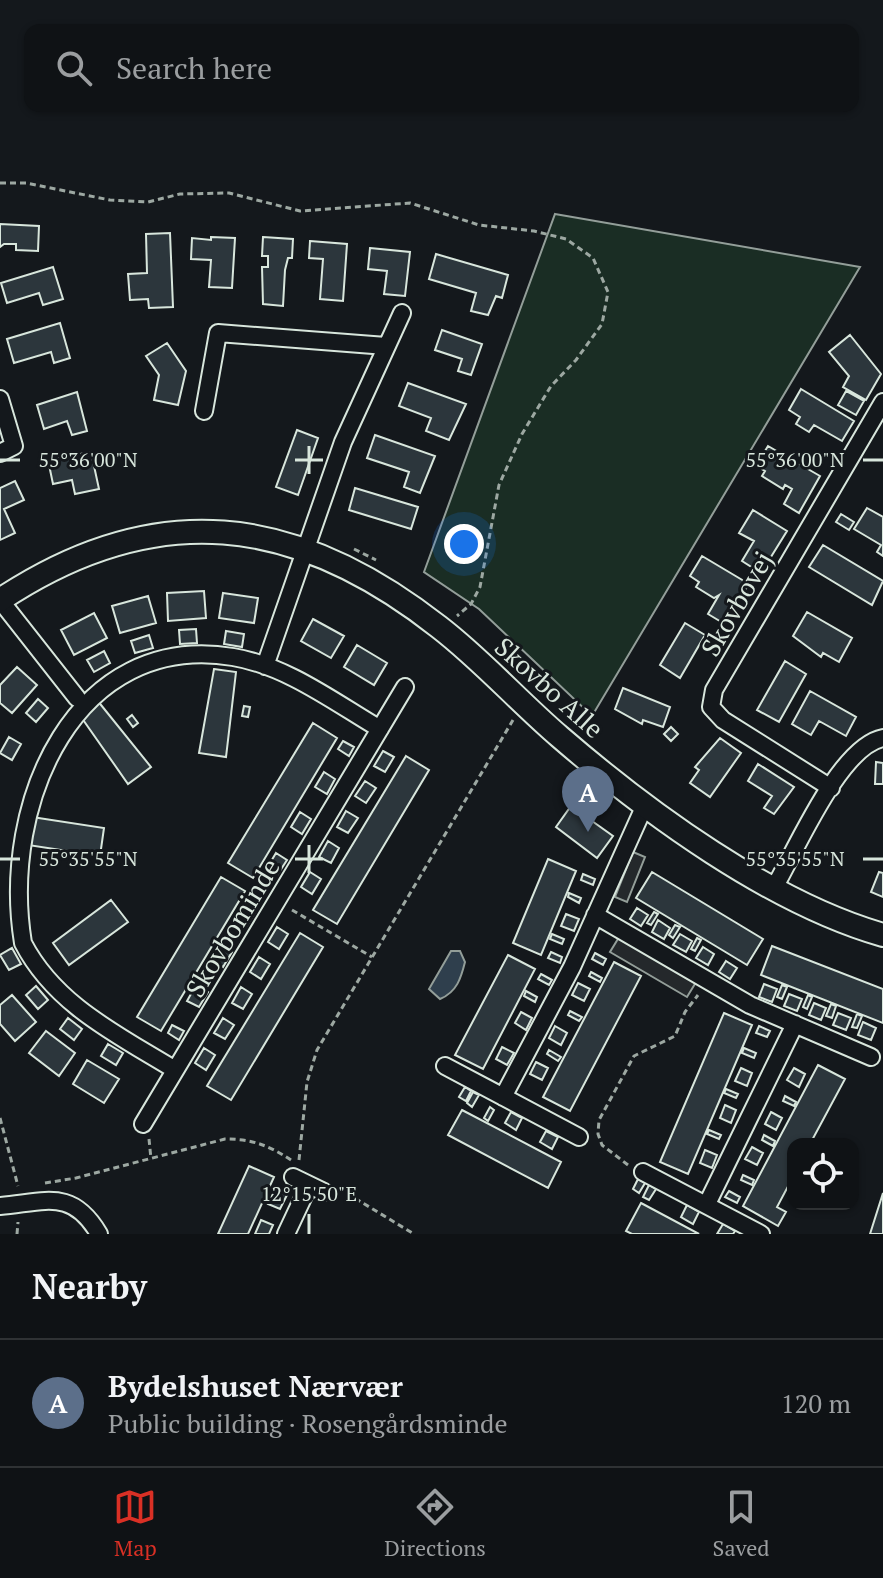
<!DOCTYPE html>
<html lang="en">
<head>
<meta charset="utf-8">
<style>
  :root { --surface:#0f1215; --page:#181b1e; --text:#f1f3f6; --muted:#9b9ea0; --line:#2f3234; --accent:#d93025 }
  body { margin:0; font-family:"PT Serif",serif; background:var(--page); color:var(--text) }
  .controls { position:absolute; right:24px; bottom:24px; display:grid; overflow:hidden; border-radius:16px; box-shadow:0 2px 6px #0004 }
  .controls button { width:72px; height:72px; display:grid; place-items:center; padding:0; border:0; border-bottom:2px solid var(--line); background:var(--surface); color:var(--text); font:40px sans-serif }
  .you { position:absolute; left:464px; top:544px; width:28px; height:28px; margin:-20px; border:6px solid #fff; border-radius:50%; background:#1a73e8; box-shadow:0 0 0 12px #1a73e833 }
  .badge { display:grid; place-items:center; width:52px; height:52px; border-radius:50%; background:var(--accent); color:#fff; font-size:26px; font-weight:700 }
  .pin { position:absolute; translate:-50% -66px; filter:drop-shadow(0 2px 4px #0008) }
  .pin::after { content:''; position:absolute; top:42px; width:28px; height:24px; background:inherit; clip-path:polygon(0 0,100% 0,50% 100%) }
  .list { margin:0; padding:0; list-style:none }
  h2 { display:flex; justify-content:space-between; align-items:center; height:104px; margin:0; padding:0 32px; font-size:34px }
  h2 small { font-size:26px; font-weight:400; color:var(--muted) }
  .list li { display:grid; grid-template-columns:52px 1fr auto; gap:24px; align-items:center; box-sizing:border-box; height:128px; padding:0 32px; border-top:2px solid var(--line) }
  .list b { display:block; font-size:30px; white-space:nowrap }
  .list p { margin:0; font-size:26px; white-space:nowrap; color:var(--muted) }
  .list em { font-size:26px; font-style:normal; color:var(--muted) }
  .icon { flex:none; width:44px; height:44px; fill:none; stroke:currentColor; stroke-width:2; stroke-linecap:round; stroke-linejoin:round }
  .map { position:relative; flex:none; width:883px; height:1234px; overflow:hidden }
  .search { position:absolute; background:var(--surface); box-shadow:0 2px 6px #0004; left:24px; right:24px; top:24px; height:88px; display:flex; align-items:center; gap:20px; box-sizing:border-box; padding:0 28px; border-radius:16px; color:var(--muted); font-size:30px }
  .sheet { height:232px; background:var(--surface) }
  nav { display:flex; justify-content:space-around; align-items:center; box-sizing:border-box; height:112px; border-top:2px solid var(--line); background:var(--surface); font-size:22px; color:var(--muted) }
  nav a { display:grid; justify-items:center; gap:4px }
  nav .on { color:var(--accent) }
  .map>svg:first-child { display:block }
</style>
</head>
<body>
<div class="map">
<svg width="883" height="1234" viewBox="0 0 883 1234">
  <rect width="100%" height="100%" fill="#14181c"/>
  <!-- green -->
  <path fill="#1a2d24" stroke="#939e99" stroke-width="2" d="M 555,214 L 860,267 L 592,716 L 479,609 L 424,572 Z"/>
  <!-- parking -->
  <path fill="#24282b" stroke="#939e99" stroke-width="2" d="M 633,852 L 645,857 L 627,902 L 615,897 Z
    M 624,929 L 701,974 L 687,997 L 610,952 Z"/>
  <!-- water -->
  <path fill="#2f3f4d" stroke="#939e99" stroke-width="2" d="M 451,951 L 460,951 L 465,962 C 461,978 457,992 440,999 L 429,989 Z"/>
  <!-- building -->
  <path fill="#2c363c" stroke="#d8e6dc" stroke-width="2" d="M 0,224 L 39,226 L 38,251 L 16,250 L 16,244 L 4,244 L 0,247 Z
    M 170,233 L 173,307 L 149,308 L 148,299 L 130,300 L 128,274 L 147,273 L 146,234 Z
    M 211,237 L 235,238 L 232,288 L 209,287 L 211,260 L 191,259 L 192,238 L 211,240 Z
    M 263,237 L 293,239 L 292,258 L 288,258 L 285,270 L 283,306 L 263,304 L 262,267 L 268,267 L 268,256 L 262,256 Z
    M 310,241 L 347,244 L 343,301 L 320,299 L 323,259 L 309,258 Z
    M 370,248 L 410,252 L 405,296 L 384,294 L 387,271 L 368,269 Z
    M 436,254 L 508,275 L 502,298 L 496,296 L 488,315 L 471,311 L 476,293 L 429,279 Z
    M 53,267 L 63,299 L 43,305 L 39,293 L 7,303 L 1,283 Z
    M 60,323 L 70,358 L 54,363 L 51,352 L 14,363 L 7,339 Z
    M 442,330 L 482,344 L 471,375 L 458,371 L 462,359 L 435,350 Z
    M 850,335 L 881,374 L 866,400 L 843,387 L 849,376 L 829,352 Z
    M 167,343 L 186,371 L 178,405 L 154,400 L 159,375 L 146,356 Z
    M 408,383 L 466,404 L 449,440 L 426,431 L 431,418 L 399,406 Z
    M 801,389 L 854,421 L 842,441 L 814,425 L 809,432 L 796,424 L 800,417 L 789,410 Z
    M 846,391 L 864,401 L 856,415 L 838,405 Z
    M 77,392 L 87,431 L 72,435 L 67,421 L 44,429 L 37,405 Z
    M 297,430 L 318,438 L 298,495 L 276,487 Z
    M 375,435 L 435,456 L 420,493 L 404,487 L 409,472 L 367,458 Z
    M 768,446 L 820,476 L 799,513 L 784,504 L 792,489 L 785,485 L 783,489 L 762,476 L 765,471 L 756,466 Z
    M 91,452 L 99,489 L 75,494 L 72,480 L 53,484 L 48,460 Z
    M 15,481 L 24,500 L 4,509 L 15,533 L 0,540 L 0,488 Z
    M 355,488 L 418,507 L 411,529 L 349,510 Z
    M 867,508 L 883,517 L 883,556 L 877,552 L 881,545 L 854,529 Z
    M 753,510 L 787,531 L 761,573 L 742,561 L 754,541 L 739,533 Z
    M 841,514 L 854,522 L 849,530 L 836,522 Z
    M 823,545 L 883,581 L 872,605 L 809,567 Z
    M 702,556 L 749,584 L 723,623 L 708,614 L 719,595 L 714,598 L 696,587 L 699,582 L 690,576 Z
    M 204,591 L 206,618 L 168,621 L 167,593 Z
    M 223,593 L 258,598 L 254,623 L 219,618 Z
    M 148,596 L 156,623 L 120,633 L 112,606 Z
    M 807,612 L 852,638 L 839,662 L 823,653 L 821,657 L 793,636 Z
    M 94,613 L 107,638 L 74,655 L 61,630 Z
    M 313,619 L 344,636 L 331,658 L 301,641 Z
    M 685,623 L 705,635 L 680,678 L 660,665 Z
    M 196,629 L 197,643 L 180,644 L 179,630 Z
    M 226,631 L 244,634 L 242,647 L 224,644 Z
    M 715,633 L 726,640 L 719,652 L 707,645 Z
    M 149,635 L 153,648 L 135,653 L 131,641 Z
    M 357,645 L 387,663 L 374,685 L 344,667 Z
    M 104,651 L 110,663 L 94,672 L 87,660 Z
    M 785,661 L 806,674 L 779,722 L 757,710 Z
    M 17,667 L 37,685 L 12,713 L 0,703 L 0,685 Z
    M 214,669 L 236,672 L 226,757 L 199,753 Z
    M 623,688 L 670,707 L 663,727 L 643,720 L 642,724 L 615,709 Z
    M 810,691 L 856,717 L 846,736 L 819,721 L 811,735 L 792,724 Z
    M 38,699 L 48,708 L 36,722 L 26,713 Z
    M 97,700 L 151,767 L 128,784 L 79,714 Z
    M 244,706 L 250,707 L 248,717 L 242,716 Z
    M 132,715 L 138,723 L 133,727 L 127,719 Z
    M 313,723 L 337,738 L 253,878 L 228,863 Z
    M 671,727 L 678,734 L 671,741 L 664,734 Z
    M 9,737 L 21,744 L 12,760 L 0,753 Z
    M 720,738 L 741,753 L 710,797 L 690,783 L 699,770 L 695,767 Z
    M 343,741 L 354,747 L 349,756 L 338,749 Z
    M 383,751 L 394,757 L 385,772 L 374,766 Z
    M 406,756 L 429,770 L 337,924 L 313,910 Z
    M 876,762 L 883,763 L 883,784 L 875,784 Z
    M 758,764 L 794,787 L 774,814 L 764,808 L 772,796 L 748,781 Z
    M 324,772 L 335,779 L 327,794 L 315,787 Z
    M 365,781 L 376,788 L 366,803 L 355,796 Z
    M 571,806 L 613,836 L 597,858 L 556,827 Z
    M 346,811 L 358,818 L 348,833 L 337,827 Z
    M 300,812 L 311,819 L 302,834 L 291,827 Z
    M 32,817 L 104,828 L 100,856 L 28,845 Z
    M 328,841 L 339,848 L 331,863 L 319,857 Z
    M 276,853 L 287,860 L 278,874 L 267,868 Z
    M 548,859 L 576,871 L 541,955 L 513,943 Z
    M 310,872 L 321,879 L 312,894 L 301,887 Z
    M 652,872 L 763,939 L 747,965 L 636,898 Z
    M 879,872 L 883,873 L 883,897 L 871,892 Z
    M 583,874 L 595,879 L 593,885 L 581,880 Z
    M 221,877 L 245,891 L 161,1031 L 137,1017 Z
    M 569,893 L 581,898 L 579,903 L 568,897 Z
    M 111,900 L 128,922 L 69,965 L 53,943 Z
    M 244,906 L 255,912 L 246,927 L 235,921 Z
    M 637,908 L 648,915 L 641,926 L 630,919 Z
    M 654,912 L 658,914 L 651,925 L 647,923 Z
    M 566,914 L 579,919 L 574,931 L 561,926 Z
    M 658,920 L 670,928 L 664,939 L 652,932 Z
    M 675,925 L 680,927 L 673,938 L 669,935 Z
    M 277,927 L 288,934 L 279,949 L 268,942 Z
    M 300,933 L 323,947 L 231,1100 L 207,1086 Z
    M 552,934 L 564,939 L 562,944 L 550,939 Z
    M 680,934 L 692,941 L 686,952 L 673,945 Z
    M 697,938 L 701,940 L 695,951 L 691,949 Z
    M 221,945 L 232,952 L 223,967 L 212,960 Z
    M 772,946 L 883,989 L 883,1023 L 761,975 Z
    M 703,947 L 714,954 L 708,965 L 696,958 Z
    M 12,948 L 21,964 L 9,970 L 0,955 Z
    M 551,952 L 562,957 L 560,963 L 548,958 Z
    M 595,953 L 606,959 L 603,965 L 592,959 Z
    M 508,955 L 535,969 L 483,1069 L 455,1055 Z
    M 259,957 L 270,964 L 261,979 L 250,972 Z
    M 726,961 L 737,968 L 730,979 L 719,972 Z
    M 614,962 L 641,976 L 570,1111 L 543,1097 Z
    M 591,972 L 602,978 L 600,982 L 589,976 Z
    M 541,974 L 552,980 L 549,985 L 538,979 Z
    M 578,983 L 590,989 L 584,1001 L 572,995 Z
    M 764,984 L 777,989 L 772,1002 L 759,997 Z
    M 196,985 L 208,992 L 199,1007 L 187,1001 Z
    M 782,985 L 787,987 L 782,999 L 777,997 Z
    M 36,986 L 48,1000 L 38,1009 L 26,995 Z
    M 241,987 L 252,994 L 243,1009 L 232,1003 Z
    M 526,991 L 537,997 L 535,1002 L 524,996 Z
    M 789,994 L 802,999 L 797,1011 L 784,1006 Z
    M 12,995 L 36,1022 L 15,1041 L 0,1024 L 0,1005 Z
    M 808,995 L 812,997 L 807,1009 L 803,1007 Z
    M 814,1003 L 826,1008 L 821,1020 L 809,1015 Z
    M 831,1004 L 836,1006 L 832,1018 L 826,1016 Z
    M 570,1011 L 582,1017 L 579,1021 L 568,1015 Z
    M 521,1012 L 532,1018 L 526,1030 L 515,1023 Z
    M 724,1013 L 752,1025 L 688,1174 L 660,1162 Z
    M 838,1013 L 851,1018 L 846,1030 L 833,1025 Z
    M 857,1014 L 862,1016 L 857,1028 L 852,1027 Z
    M 68,1018 L 82,1029 L 74,1040 L 60,1029 Z
    M 223,1018 L 234,1025 L 225,1039 L 214,1033 Z
    M 863,1022 L 876,1028 L 871,1040 L 858,1035 Z
    M 172,1025 L 184,1031 L 179,1040 L 168,1033 Z
    M 555,1026 L 567,1033 L 561,1045 L 549,1038 Z
    M 759,1026 L 770,1031 L 767,1037 L 756,1033 Z
    M 46,1031 L 75,1053 L 59,1076 L 29,1053 Z
    M 108,1044 L 123,1053 L 116,1065 L 101,1056 Z
    M 502,1047 L 514,1053 L 507,1065 L 496,1059 Z
    M 204,1048 L 215,1055 L 206,1070 L 195,1063 Z
    M 744,1048 L 756,1053 L 754,1058 L 742,1053 Z
    M 549,1050 L 561,1057 L 558,1061 L 547,1054 Z
    M 87,1060 L 119,1079 L 104,1103 L 73,1084 Z
    M 536,1062 L 548,1068 L 542,1080 L 530,1074 Z
    M 818,1065 L 845,1079 L 810,1144 L 793,1144 L 793,1177 L 777,1207 L 786,1212 L 778,1226 L 743,1206 Z
    M 741,1068 L 752,1073 L 747,1086 L 735,1081 Z
    M 794,1068 L 805,1074 L 799,1087 L 787,1080 Z
    M 465,1087 L 471,1091 L 466,1101 L 459,1097 Z
    M 726,1089 L 738,1094 L 736,1098 L 724,1093 Z
    M 473,1092 L 479,1095 L 472,1107 L 467,1103 Z
    M 785,1096 L 796,1102 L 794,1106 L 783,1101 Z
    M 725,1105 L 736,1110 L 731,1123 L 720,1118 Z
    M 490,1107 L 494,1110 L 488,1121 L 484,1118 Z
    M 462,1110 L 561,1162 L 548,1188 L 448,1135 Z
    M 511,1112 L 522,1118 L 516,1130 L 505,1123 Z
    M 771,1112 L 782,1118 L 776,1130 L 765,1124 Z
    M 709,1130 L 721,1135 L 719,1139 L 707,1134 Z
    M 546,1131 L 558,1137 L 552,1149 L 540,1142 Z
    M 764,1135 L 775,1141 L 773,1146 L 762,1140 Z
    M 752,1147 L 763,1153 L 757,1165 L 745,1159 Z
    M 705,1150 L 717,1155 L 712,1168 L 700,1163 Z
    M 249,1166 L 274,1177 L 248,1234 L 218,1234 Z
    M 743,1175 L 754,1180 L 752,1185 L 741,1180 Z
    M 638,1179 L 645,1183 L 639,1193 L 633,1189 Z
    M 649,1185 L 656,1189 L 649,1200 L 643,1197 Z
    M 276,1188 L 288,1193 L 280,1209 L 268,1204 Z
    M 729,1191 L 740,1197 L 737,1203 L 725,1197 Z
    M 883,1193 L 883,1234 L 870,1234 Z
    M 641,1203 L 699,1234 L 632,1234 L 626,1231 Z
    M 687,1205 L 699,1212 L 693,1224 L 681,1217 Z
    M 261,1220 L 273,1225 L 269,1234 L 255,1234 Z
    M 723,1224 L 735,1231 L 733,1234 L 717,1234 Z"/>
  <g fill="none" stroke-linecap="round" stroke-linejoin="round">
    <!-- street casing -->
    <g stroke="#d8e6dc" stroke-width="20">
      <path id="street" d="M 0,399 L 14,446 L 0,453
        M 204,411 L 218,333 L 386,346
        M 0,600 L 77,698
        M 265,666 L 343,442 L 402,313
        M 831,788 L 723,720 L 711,707 L 714,690 L 883,402
        M 774,888 C 796,850 840,746 883,738
        M 595,915 L 750,1005 L 871,1057
        M 445,1066 L 579,1137
        M 175,1070 C 118,1035 55,1005 23,943 C 0,802 76,631 233,657 C 287,666 334,702 380,729
        M 503,1097 L 572,967 L 645,805
        M 143,1124 L 405,687
        M 643,1172 L 761,1234
        M 293,1177 L 324,1192
        M 707,1204 L 795,1024
        M 0,1206 C 46,1202 72,1188 99,1234
        M 286,1234 L 309,1185"/>
    </g>
    <!-- secondary casing -->
    <g stroke="#d8e6dc" stroke-width="26">
      <path id="secondary" d="M 0,600 C 155,497 295,514 439,627 C 482,660 519,702 560,737 C 648,813 771,903 883,935"/>
    </g>
    <!-- path -->
    <path stroke="#9da8a2" stroke-width="3" stroke-dasharray="6 4" stroke-linecap="butt" d="M 0,183 L 26,183 L 110,200 L 148,202 L 180,194 L 229,193 L 300,211 L 410,203 L 479,225 L 534,231 L 566,239 L 593,258 L 608,292 L 602,324 L 576,360 L 551,386 L 522,434 L 499,485 L 480,587 L 471,604 L 457,616
      M 354,549 L 376,560
      M 292,910 L 372,957
      M 0,1118 L 18,1186
      M 149,1139 L 151,1159
      M 299,1160 L 307,1082 L 317,1050 L 513,720
      M 628,1165 L 602,1145 L 598,1134 L 599,1120 L 634,1056 L 675,1036 L 685,1012 L 698,995
      M 45,1183 L 76,1178 L 225,1139 C 252,1139 268,1145 291,1160
      M 338,1188 L 414,1234
      M 17,1234 L 18,1222"/>
    <!-- street -->
    <use href="#street" stroke="#14181c" stroke-width="16"/>
    <!-- secondary -->
    <use href="#secondary" stroke="#14181c" stroke-width="22"/>
  </g>
  <!-- ticks -->
  <path fill="none" stroke="#d8e6dc" stroke-width="3" d="M 309,446 L 309,474M 0,460 L 20,460M 295,460 L 323,460M 863,460 L 883,460M 309,845 L 309,873M 0,859 L 20,859M 295,859 L 323,859M 863,859 L 883,859M 309,1214 L 309,1234"/>
  <g text-anchor="middle" stroke-width="6" stroke-linejoin="round" paint-order="stroke">
    <!-- street labels -->
    <g font-size="26" fill="#d8e6dc" stroke="#14181c">
      <text transform="translate(737 604) rotate(-60)" y="9">Skovbovej</text>
      <text transform="translate(549 688) rotate(42)" y="9">Skovbo Alle</text>
      <text transform="translate(233 928) rotate(-59)" y="9">Skovbominde</text>
    </g>
  </g>
  <g font-size="20" text-anchor="middle" fill="#d8e6dc" stroke="#14181c" stroke-width="6" stroke-linejoin="round" paint-order="stroke">
    <text x="88" y="467">55°36'00"N</text>
    <text x="795" y="467">55°36'00"N</text>
    <text x="88" y="866">55°35'55"N</text>
    <text x="795" y="866">55°35'55"N</text>
    <text x="309" y="1201">12°15'50"E</text>
  </g>
</svg>
<div class="controls">
<button><svg class="icon" aria-label="locate" viewBox="0 0 24 24"><circle cx="12" cy="12" r="6"/><path d="M12 2v4M12 18v4M2 12h4M18 12h4"/></svg></button>
</div>
<div class="you"></div>
<div class="pin badge" style="left:588px;top:832px;background:#5c6f8a">A</div>
<div class="search"><svg class="icon" aria-label="search" viewBox="0 0 24 24"><circle cx="10" cy="10" r="6"/><path d="M15 15l6 6"/></svg>Search here</div>
</div>
<section class="sheet">
<h2>Nearby<small></small></h2>
<ul class="list">
<li><span class="badge" style="background:#5c6f8a">A</span><div><b>Bydelshuset Nærvær</b><p>Public building · Rosengårdsminde</p></div><em>120 m</em></li>
</ul>
</section>
<nav>
<a class="on"><svg class="icon" aria-label="map" viewBox="0 0 24 24"><path d="M3 6l6-2 6 2 6-2v14l-6 2-6-2-6 2zM9 4v14M15 6v14"/></svg>Map</a>
<a><svg class="icon" aria-label="directions" viewBox="0 0 24 24"><path d="M12 3l9 9-9 9-9-9zM9 14v-3h6M13 9l2 2-2 2"/></svg>Directions</a>
<a><svg class="icon" aria-label="saved" viewBox="0 0 24 24"><path d="M7 4h10v16l-5-4-5 4z"/></svg>Saved</a>
</nav>
</body>
</html>
